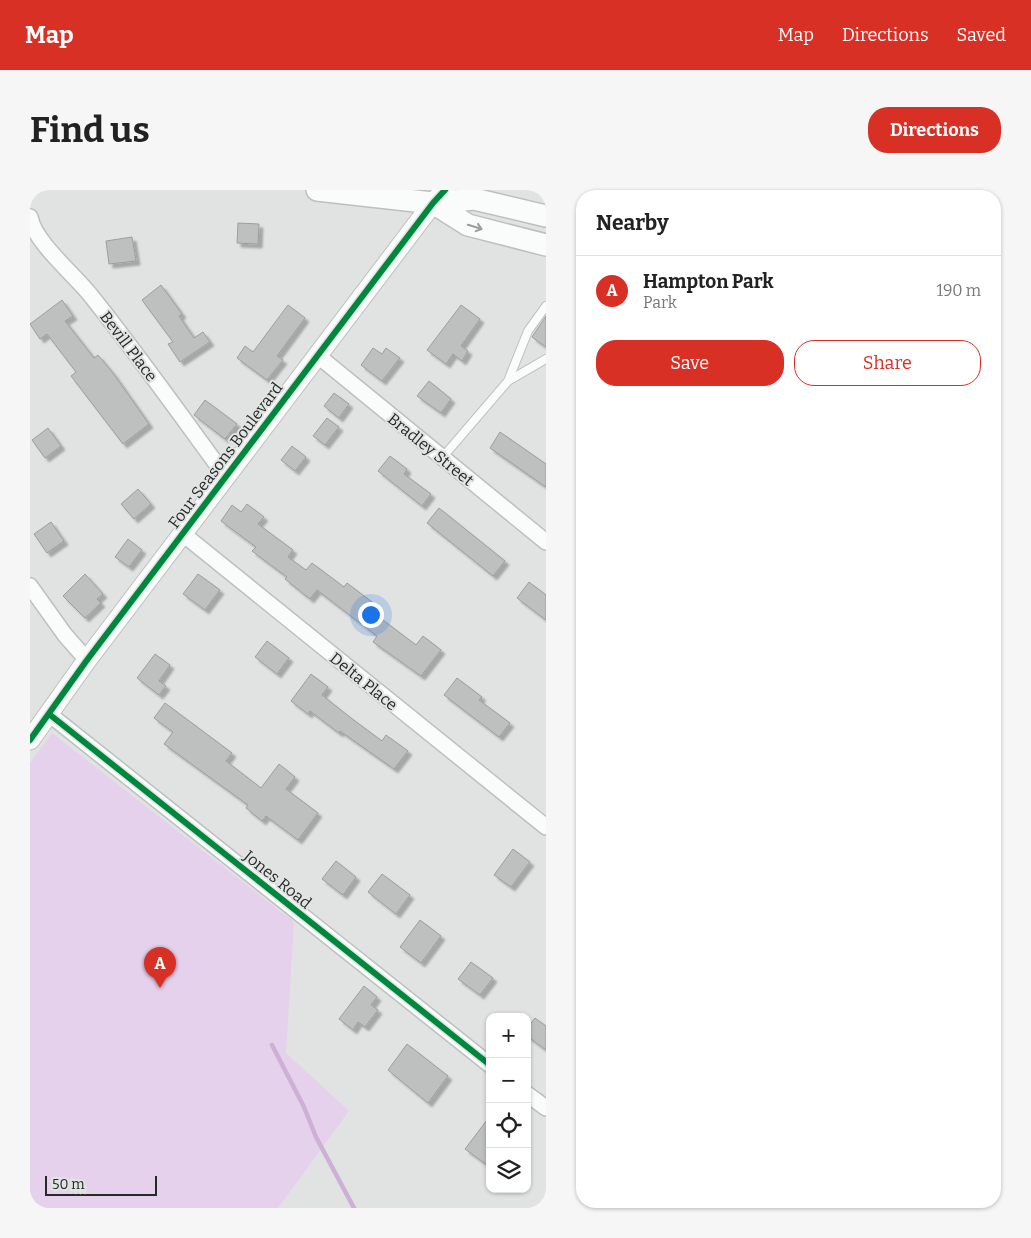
<!DOCTYPE html>
<html lang="en">
<head>
<meta charset="utf-8">
<style>
  :root { --surface:#fff; --page:#f6f6f6; --text:#222; --muted:#767676; --line:#e0e0e0; --accent:#d93025 }
  body { margin:0; font-family:Bitter,serif; background:var(--page); color:var(--text) }
  .controls { position:absolute; right:15px; bottom:15px; display:grid; overflow:hidden; border-radius:10px; box-shadow:0 1px 4px #0004 }
  .controls button { width:45px; height:45px; display:grid; place-items:center; padding:0; border:0; border-bottom:1px solid var(--line); background:var(--surface); color:var(--text); font:25px sans-serif }
  .scale { position:absolute; left:15px; bottom:12px; width:112px; box-sizing:border-box; padding-left:5px; border:2px solid #272928; border-top:0; font-size:14px; line-height:18px; white-space:nowrap; color:#272928; -webkit-text-stroke:4px #e0e4e2; paint-order:stroke }
  .you { position:absolute; left:340px; top:424px; width:18px; height:18px; margin:-12px; border:4px solid #fff; border-radius:50%; background:#1a73e8; box-shadow:0 0 0 8px #1a73e833 }
  .badge { display:grid; place-items:center; width:32px; height:32px; border-radius:50%; background:var(--accent); color:#fff; font-size:16px; font-weight:700 }
  .pin { position:absolute; translate:-50% -41px; filter:drop-shadow(0 1px 2px #0008) }
  .pin::after { content:''; position:absolute; top:26px; width:18px; height:15px; background:inherit; clip-path:polygon(0 0,100% 0,50% 100%) }
  .list { margin:0; padding:0; list-style:none }
  h2 { display:flex; justify-content:space-between; align-items:center; height:65px; margin:0; padding:0 20px; font-size:21px }
  h2 small { font-size:16px; font-weight:400; color:var(--muted) }
  .list li { display:grid; grid-template-columns:32px 1fr auto; gap:15px; align-items:center; box-sizing:border-box; height:70px; padding:0 20px; border-top:1px solid var(--line) }
  .list b { display:block; font-size:19px; white-space:nowrap }
  .list p { margin:0; font-size:16px; white-space:nowrap; color:var(--muted) }
  .list em { font-size:16px; font-style:normal; color:var(--muted) }
  .actions { display:flex; gap:10px; padding:15px 20px }
  .actions a { flex:1; padding:11px 0; border:1px solid var(--accent); border-radius:20px; text-align:center; font-size:18px; color:var(--accent) }
  .actions .main { background:var(--accent); color:#fff }
  .icon { flex:none; width:28px; height:28px; fill:none; stroke:currentColor; stroke-width:2; stroke-linecap:round; stroke-linejoin:round }
  .map { position:relative; flex:none; width:516px; height:1018px; overflow:hidden; border-radius:20px }
  header { display:flex; align-items:center; gap:30px; box-sizing:border-box; height:70px; padding:0 25px; background:var(--accent); color:#fff }
  header strong { font-size:24px }
  nav { display:flex; gap:28px; margin-inline-start:auto; font-size:18px }
  .intro { display:flex; align-items:center; justify-content:space-between; box-sizing:border-box; height:120px; padding:0 30px }
  h1 { margin:0; font-size:35px }
  .button { padding:12px 22px; border-radius:20px; background:var(--accent); color:#fff; font-size:18px; font-weight:700 }
  main { display:flex; gap:30px; padding:0 30px }
  aside { flex:1; background:var(--surface); border-radius:20px; box-shadow:0 1px 4px #0004 }
  .map>svg:first-child { display:block }
</style>
</head>
<body>
<header>
<strong>Map</strong>
<nav><a>Map</a><a>Directions</a><a>Saved</a></nav>
</header>
<div class="intro"><h1>Find us</h1><a class="button">Directions</a></div>
<main>
<div class="map">
<svg width="516" height="1018" viewBox="0 0 516 1018">
  <defs>
    <filter id="shadow"><feDropShadow dx="4" dy="4" stdDeviation="1" flood-color="#0004"/></filter>
  </defs>
  <rect width="100%" height="100%" fill="#e1e3e2"/>
  <!-- green -->
  <path fill="#e5d1eb" d="M 22,543 L 264,732 L 256,863 L 319,921 L 248,1018 L 0,1018 L 0,573 Z"/>
  <g fill="none" stroke-linecap="round" stroke-linejoin="round">
    <!-- stream -->
    <path stroke="#ceb0d6" stroke-width="4.5" d="M 242,855 L 274,917 L 286,947 L 324,1018"/>
  </g>
  <!-- building -->
  <path fill="#bec0bf" stroke="#9c9e9d" filter="url(#shadow)" d="M 208,33 L 229,34 L 228,54 L 207,53 Z
    M 102,47 L 106,71 L 79,74 L 76,51 Z
    M 131,95 L 152,124 L 149,126 L 164,148 L 173,142 L 180,152 L 150,172 L 138,154 L 143,152 L 112,110 Z
    M 32,110 L 43,126 L 35,131 L 64,168 L 68,165 L 83,183 L 119,234 L 93,254 L 41,186 L 46,182 L 17,144 L 10,149 L 0,134 Z
    M 258,115 L 275,128 L 247,166 L 253,170 L 237,190 L 207,168 L 215,156 L 223,162 Z
    M 431,115 L 450,129 L 431,156 L 438,161 L 432,171 L 423,164 L 416,174 L 397,160 Z
    M 516,126 L 516,157 L 502,147 Z
    M 343,158 L 352,164 L 356,158 L 370,168 L 352,191 L 331,175 Z
    M 399,191 L 421,209 L 411,223 L 387,206 Z
    M 304,203 L 319,214 L 309,228 L 294,216 Z
    M 175,210 L 207,234 L 195,249 L 164,225 Z
    M 297,228 L 309,237 L 295,255 L 283,246 Z
    M 18,238 L 31,256 L 15,268 L 2,250 Z
    M 470,242 L 516,274 L 516,297 L 460,258 Z
    M 262,256 L 276,267 L 265,281 L 251,270 Z
    M 360,266 L 377,279 L 374,284 L 401,304 L 392,316 L 348,281 Z
    M 108,299 L 121,314 L 104,329 L 91,314 Z
    M 217,314 L 234,327 L 228,334 L 263,360 L 258,367 L 276,380 L 282,373 L 314,397 L 317,393 L 346,415 L 341,421 L 386,455 L 393,446 L 411,460 L 391,486 L 343,452 L 347,446 L 287,400 L 280,409 L 255,389 L 257,387 L 222,361 L 226,357 L 191,331 L 202,315 L 211,322 Z
    M 409,318 L 475,371 L 463,386 L 397,333 Z
    M 21,332 L 34,351 L 17,363 L 4,344 Z
    M 98,349 L 112,360 L 99,377 L 85,367 Z
    M 55,384 L 73,404 L 67,409 L 71,413 L 55,428 L 33,406 Z
    M 168,384 L 190,400 L 175,420 L 153,404 Z
    M 499,392 L 516,405 L 516,430 L 487,408 Z
    M 237,451 L 259,468 L 247,484 L 225,467 Z
    M 125,464 L 140,475 L 129,491 L 136,496 L 129,505 L 107,488 Z
    M 281,484 L 298,497 L 292,505 L 321,528 L 352,551 L 356,545 L 378,561 L 364,579 L 310,541 L 309,543 L 280,521 L 278,524 L 261,511 Z
    M 427,488 L 452,507 L 449,510 L 480,533 L 469,547 L 414,505 Z
    M 135,513 L 202,563 L 196,571 L 231,598 L 249,574 L 265,587 L 256,599 L 288,623 L 268,650 L 236,626 L 232,631 L 216,618 L 218,615 L 134,554 L 143,542 L 124,528 Z
    M 483,659 L 500,672 L 481,697 L 464,685 Z
    M 306,671 L 326,687 L 313,705 L 292,689 Z
    M 352,684 L 380,705 L 366,724 L 338,702 Z
    M 390,730 L 411,746 L 391,773 L 370,757 Z
    M 441,772 L 463,788 L 450,805 L 428,789 Z
    M 334,796 L 347,807 L 341,815 L 348,820 L 335,837 L 328,832 L 323,840 L 309,829 Z
    M 505,828 L 516,836 L 516,860 L 497,846 L 497,838 Z
    M 377,854 L 418,886 L 398,913 L 358,880 Z
    M 460,926 L 460,977 L 435,959 Z"/>
  <g fill="none" stroke-linecap="round" stroke-linejoin="round">
    <!-- service casing -->
    <g stroke="#bec0bf" stroke-width="10">
      <path id="service" d="M 478,191 L 498,141 L 516,116
        M 412,268 L 478,191 L 516,169"/>
    </g>
    <!-- minor casing -->
    <g stroke="#bec0bf" stroke-width="18">
      <path id="minor" d="M 0,27 C 4,52 46,86 62,107 C 109,166 152,227 196,287
        M 287,165 L 516,352
        M 153,344 L 516,637
        M 0,396 L 35,445 L 57,470
        M 19,524 L 460,875
        M 497,904 L 516,918"/>
    </g>
    <!-- tertiary casing -->
    <g stroke="#bec0bf" stroke-width="21">
      <path id="tertiary" d="M 0,550 L 57,470 L 403,13 L 415,0"/>
    </g>
    <!-- secondary casing -->
    <g stroke="#bec0bf" stroke-width="24">
      <path id="secondary" d="M 287,0 L 403,13 L 444,9 L 516,26
        M 403,13 L 438,35 L 516,55"/>
    </g>
    <!-- service -->
    <use href="#service" stroke="#fafbfb" stroke-width="8"/>
    <!-- minor -->
    <use href="#minor" stroke="#fafbfb" stroke-width="15"/>
    <!-- tertiary -->
    <use href="#tertiary" stroke="#fafbfb" stroke-width="19"/>
    <!-- secondary -->
    <use href="#secondary" stroke="#fafbfb" stroke-width="21"/>
    <!-- cycleway casing -->
    <g stroke="#e0e4e2" stroke-width="9">
      <path id="cycleway" d="M 19,524 L 460,875
        M 0,550 L 57,470 L 403,13 L 415,0"/>
    </g>
    <!-- cycleway -->
    <use href="#cycleway" stroke="#00873e" stroke-width="6"/>
  </g>
  <!-- one-way arrows -->
  <defs><path id="oneway-shaft" d="M-6 0H5M1.5-3L5.5 0L1.5 3" fill="none" stroke-width="1.6" stroke-linecap="round" stroke-linejoin="round" transform="scale(1.25)"/></defs>
  <use stroke="#9b9c9c" href="#oneway-shaft" transform="translate(445 37) rotate(17)"/>
  <g text-anchor="middle" stroke-width="4" stroke-linejoin="round" paint-order="stroke">
    <!-- street labels -->
    <g font-size="16" fill="#272928" stroke="#e0e4e2">
      <text transform="translate(99 156) rotate(53)" y="6">Bevill Place</text>
      <text transform="translate(401 259) rotate(39)" y="6">Bradley Street</text>
      <text transform="translate(195 265) rotate(-53)" y="6">Four Seasons Boulevard</text>
      <text transform="translate(334 491) rotate(39)" y="6">Delta Place</text>
      <text transform="translate(248 689) rotate(39)" y="6">Jones Road</text>
    </g>
  </g>
</svg>
<div class="controls">
<button>+</button>
<button>−</button>
<button><svg class="icon" aria-label="locate" viewBox="0 0 24 24"><circle cx="12" cy="12" r="6"/><path d="M12 2v4M12 18v4M2 12h4M18 12h4"/></svg></button>
<button><svg class="icon" aria-label="layers" viewBox="0 0 24 24"><path d="M12 4l9 5-9 5-9-5zM3 14l9 5 9-5"/></svg></button>
</div>
<div class="scale">50 m</div>
<div class="you"></div>
<div class="pin badge" style="left:130px;top:798px">A</div>
</div>
<aside>
<h2>Nearby<small></small></h2>
<ul class="list">
<li><span class="badge">A</span><div><b>Hampton Park</b><p>Park</p></div><em>190 m</em></li>
</ul>
<div class="actions"><a class="main">Save</a><a>Share</a></div>
</aside>
</main>
</body>
</html>
